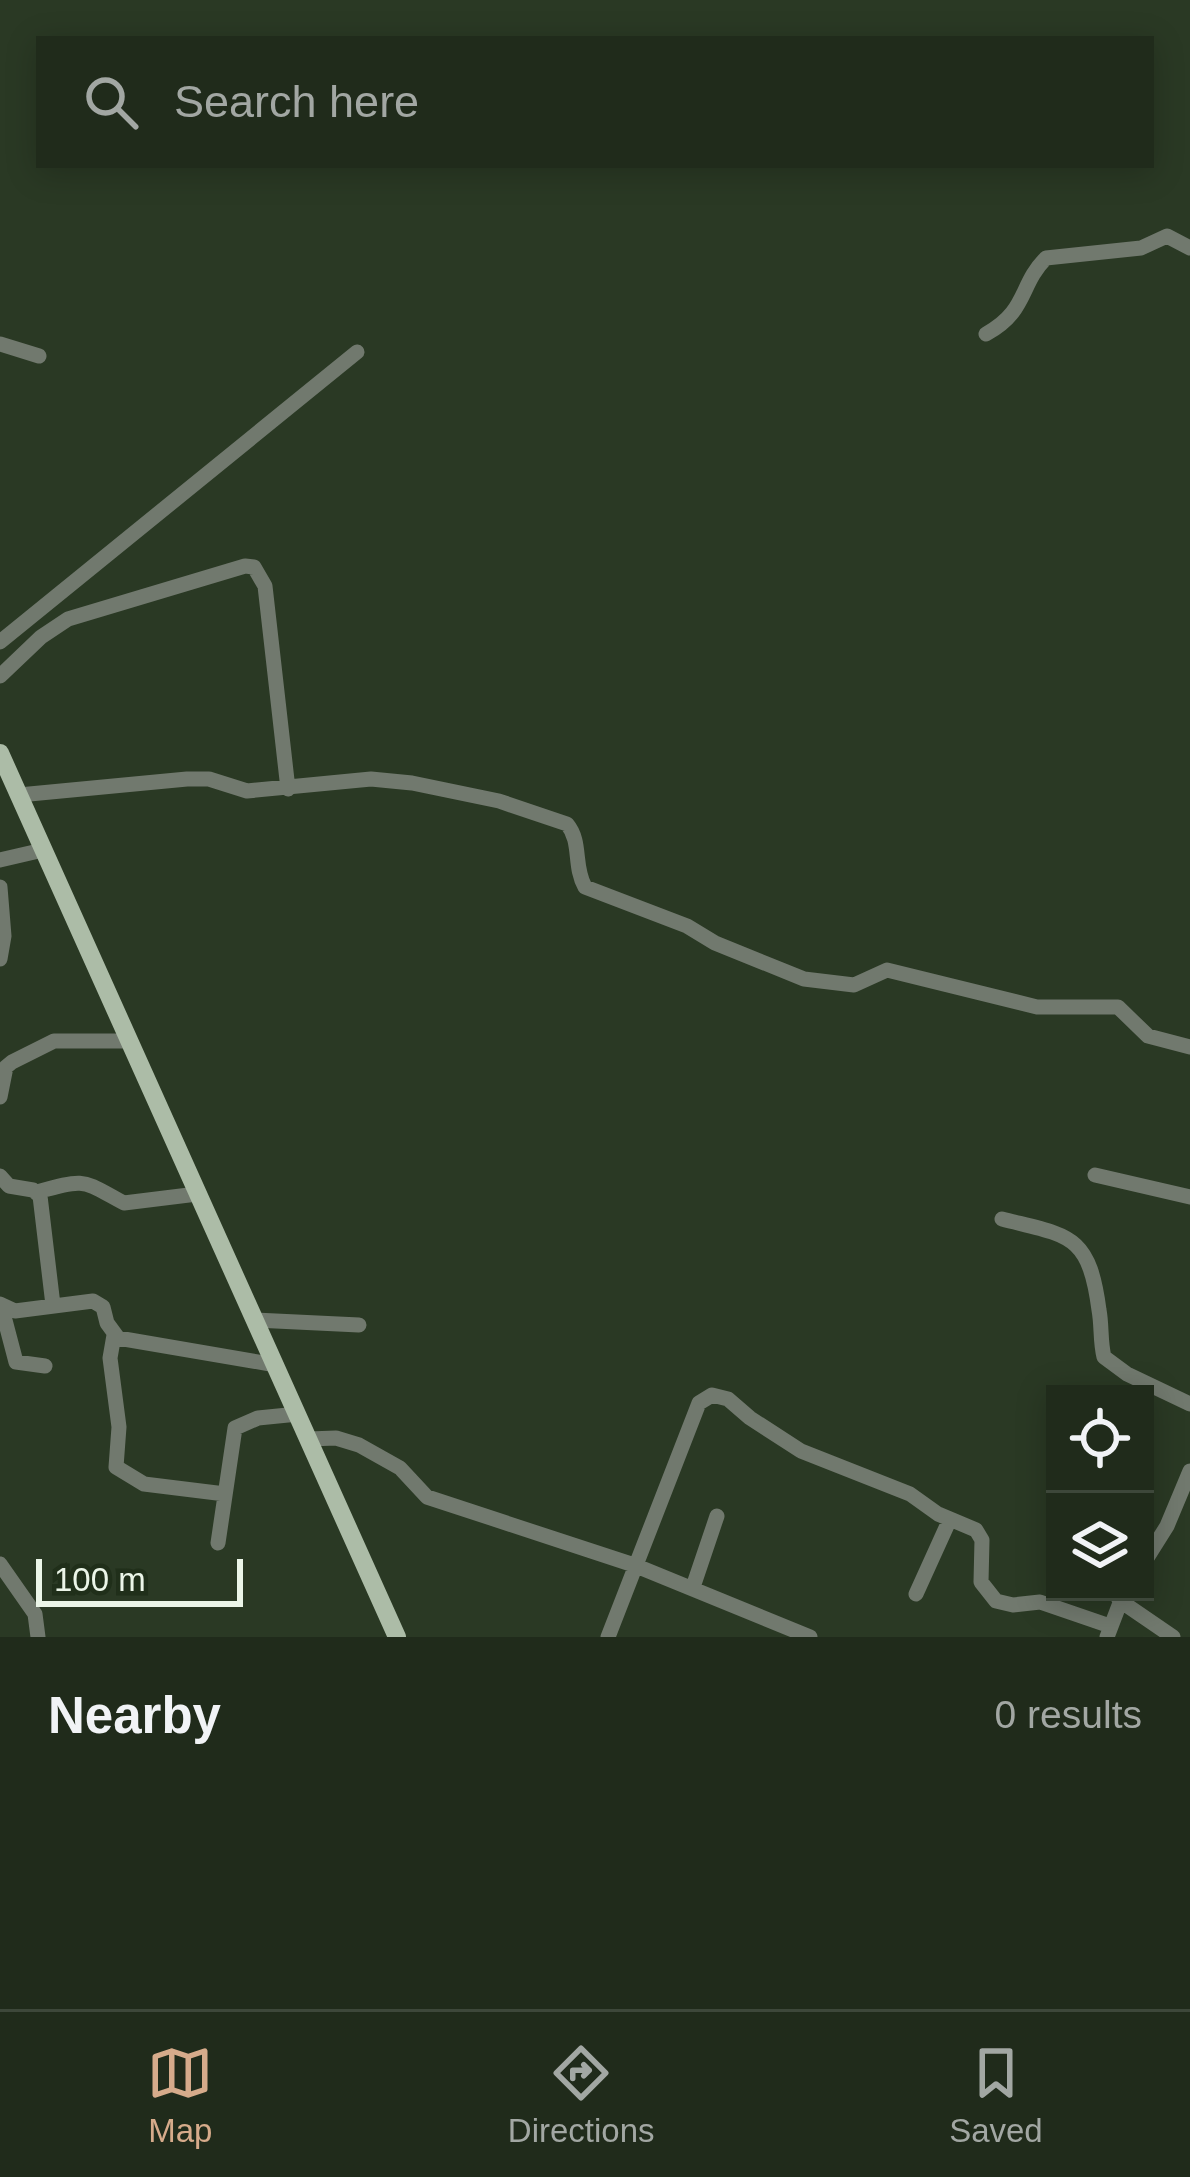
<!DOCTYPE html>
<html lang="en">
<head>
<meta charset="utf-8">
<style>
  :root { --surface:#202b1b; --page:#283324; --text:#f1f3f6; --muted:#a2a7a3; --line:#3d473a; --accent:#d6ab8b }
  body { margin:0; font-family:Arial,sans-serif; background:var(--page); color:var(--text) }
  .controls { position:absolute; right:36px; bottom:36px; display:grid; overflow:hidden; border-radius:0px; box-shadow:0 6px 30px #0003 }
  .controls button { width:108px; height:108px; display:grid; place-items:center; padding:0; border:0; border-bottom:3px solid var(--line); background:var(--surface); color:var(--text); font:60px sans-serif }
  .scale { position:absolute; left:36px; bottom:30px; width:207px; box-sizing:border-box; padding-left:12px; border:6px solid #ebf5e8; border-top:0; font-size:33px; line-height:42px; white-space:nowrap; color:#ebf5e8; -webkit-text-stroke:9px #202f1a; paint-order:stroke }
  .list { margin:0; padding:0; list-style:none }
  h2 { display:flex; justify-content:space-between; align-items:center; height:156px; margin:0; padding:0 48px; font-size:51px }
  h2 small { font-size:39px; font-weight:400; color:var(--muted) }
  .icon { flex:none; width:66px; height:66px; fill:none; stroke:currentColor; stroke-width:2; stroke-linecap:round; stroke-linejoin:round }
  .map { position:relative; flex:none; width:1190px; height:1637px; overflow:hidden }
  .search { position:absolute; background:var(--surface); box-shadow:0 6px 30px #0003; left:36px; right:36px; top:36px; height:132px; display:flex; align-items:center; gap:30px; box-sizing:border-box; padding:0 42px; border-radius:0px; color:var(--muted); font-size:45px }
  .sheet { height:372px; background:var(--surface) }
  nav { display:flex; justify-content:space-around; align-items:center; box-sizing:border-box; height:168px; border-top:3px solid var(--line); background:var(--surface); font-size:33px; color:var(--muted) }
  nav a { display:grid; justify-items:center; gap:6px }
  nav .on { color:var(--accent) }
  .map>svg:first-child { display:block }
</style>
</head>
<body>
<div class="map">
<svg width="1190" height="1637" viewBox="0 0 1190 1637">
  <rect width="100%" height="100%" fill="#2a3924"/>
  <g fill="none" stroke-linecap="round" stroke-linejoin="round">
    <!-- minor -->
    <path stroke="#71796e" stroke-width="15" d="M 986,334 C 1028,311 1019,285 1046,258 L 1141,248 L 1167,236 L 1190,248
      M 0,344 L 39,356
      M 0,642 L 357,352
      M 0,676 L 41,637 L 68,619 L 245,566 L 254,567 L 265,586 L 288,789
      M 19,795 L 187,779 L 209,779 L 247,791 L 371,779 L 412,783 L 499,801 L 567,824 C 582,842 573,866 585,887 L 687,926 L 715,943 L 804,979 L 854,985 L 887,970 L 1037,1007 L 1118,1007 L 1148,1036 L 1190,1047
      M 0,860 L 43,850
      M 0,887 L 4,936 L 0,959
      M 0,1097 L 6,1067 L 12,1062 L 54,1041 L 127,1041
      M 1095,1175 L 1190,1197
      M 0,1176 L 9,1186 L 33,1190 L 40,1196 L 53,1305
      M 37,1192 C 88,1178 81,1180 124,1203 L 197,1194
      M 1002,1219 C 1069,1236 1089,1233 1099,1310 C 1102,1326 1100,1341 1104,1357 L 1127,1374 L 1190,1404
      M 0,1304 L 15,1311 L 93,1301 L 103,1307 L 107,1323 L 118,1338 L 276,1365
      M 1,1305 L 16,1362 L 45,1366
      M 255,1320 L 359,1325
      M 114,1335 L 110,1358 L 119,1427 L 116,1467 L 144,1484 L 225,1494
      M 309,1439 L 336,1438 L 359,1445 L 400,1468 L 427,1497 L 634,1565 L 810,1637
      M 218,1543 L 235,1428 L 258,1418 L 298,1414
      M 1145,1561 L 1167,1526 L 1190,1471
      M 0,1564 L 35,1614 L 38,1637
      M 693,1587 L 717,1516
      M 916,1594 L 950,1519
      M 1119,1600 L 1173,1637
      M 608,1637 L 699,1403 L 712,1395 L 728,1399 L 750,1418 L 801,1451 L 910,1494 L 938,1514 L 976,1530 L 982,1540 L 981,1582 L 996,1601 L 1013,1605 L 1040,1602 L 1110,1626
      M 1107,1637 L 1123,1595"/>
    <!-- major -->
    <path stroke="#acbca7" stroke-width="18" d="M 0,753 L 397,1637"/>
  </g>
</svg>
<div class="controls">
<button><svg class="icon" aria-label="locate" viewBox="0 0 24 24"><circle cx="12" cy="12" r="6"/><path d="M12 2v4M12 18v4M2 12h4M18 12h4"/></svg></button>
<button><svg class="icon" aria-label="layers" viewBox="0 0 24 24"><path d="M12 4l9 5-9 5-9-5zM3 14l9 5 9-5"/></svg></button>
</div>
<div class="scale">100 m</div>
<div class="search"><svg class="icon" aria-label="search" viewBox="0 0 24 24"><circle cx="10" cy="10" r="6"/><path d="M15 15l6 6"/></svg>Search here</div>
</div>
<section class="sheet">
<h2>Nearby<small>0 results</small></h2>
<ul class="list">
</ul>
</section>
<nav>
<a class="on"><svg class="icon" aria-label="map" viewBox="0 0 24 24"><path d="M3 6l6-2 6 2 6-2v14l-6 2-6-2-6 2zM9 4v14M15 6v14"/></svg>Map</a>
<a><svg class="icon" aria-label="directions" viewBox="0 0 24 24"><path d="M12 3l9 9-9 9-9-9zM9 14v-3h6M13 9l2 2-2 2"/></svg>Directions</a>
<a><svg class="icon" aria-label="saved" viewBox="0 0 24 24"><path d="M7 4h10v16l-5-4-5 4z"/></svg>Saved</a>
</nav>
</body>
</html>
